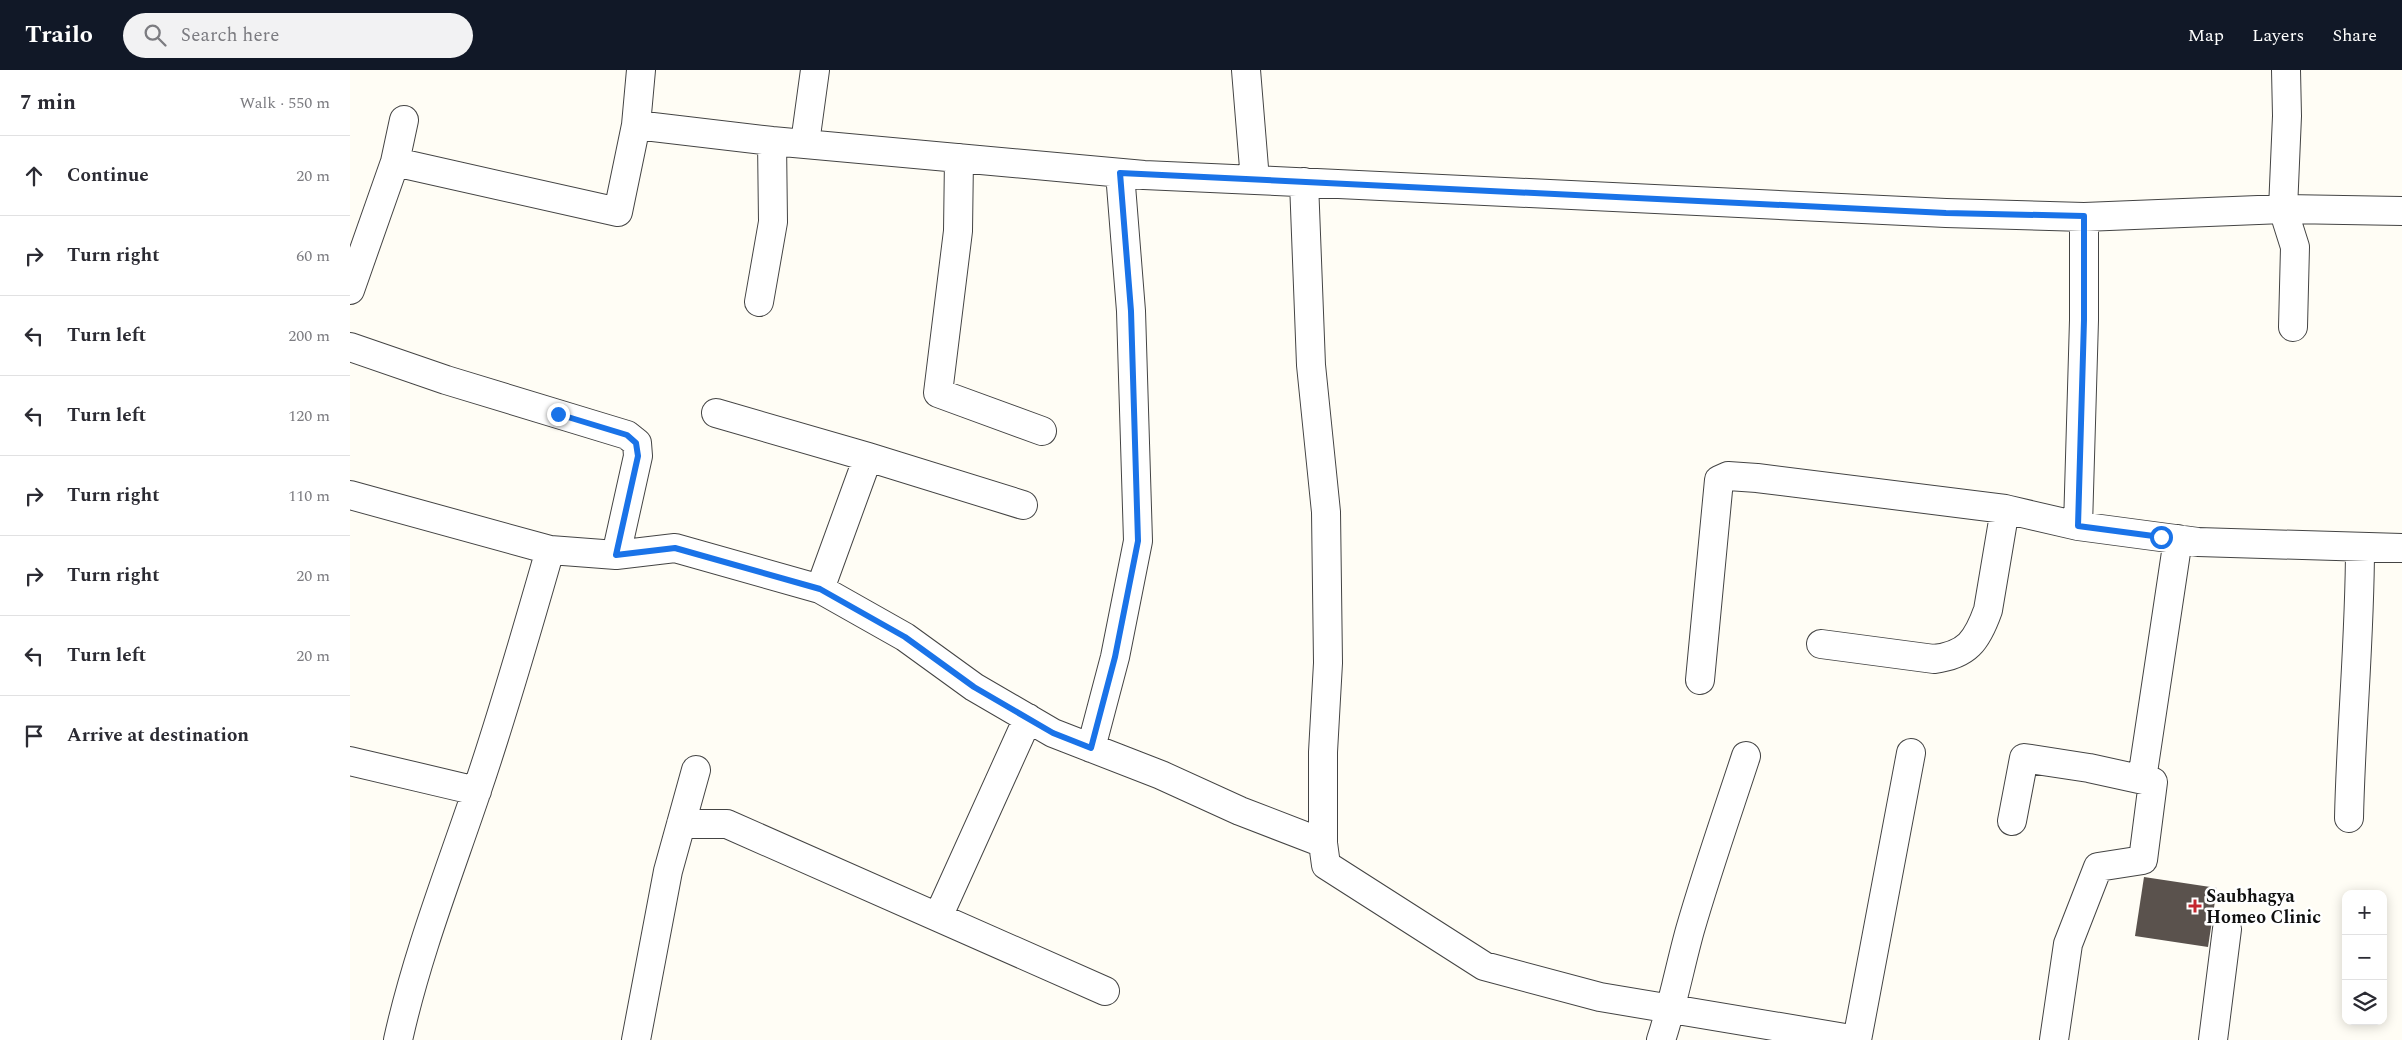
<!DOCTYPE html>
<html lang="en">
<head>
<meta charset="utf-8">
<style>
  :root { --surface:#fff; --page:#f2f2f3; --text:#2b2b33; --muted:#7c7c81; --line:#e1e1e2; --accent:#111827 }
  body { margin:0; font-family:Spectral,serif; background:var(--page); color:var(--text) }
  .controls { position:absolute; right:15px; bottom:15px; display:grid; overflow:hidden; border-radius:10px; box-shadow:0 2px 12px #0003 }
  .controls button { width:45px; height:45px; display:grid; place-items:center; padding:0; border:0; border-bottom:1px solid var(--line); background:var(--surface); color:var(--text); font:25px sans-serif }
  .stop { position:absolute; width:15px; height:15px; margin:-11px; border:4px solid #1a73e8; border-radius:50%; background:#fff }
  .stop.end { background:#1a73e8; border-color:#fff; box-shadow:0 1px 5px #0008 }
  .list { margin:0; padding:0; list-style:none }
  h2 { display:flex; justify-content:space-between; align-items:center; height:65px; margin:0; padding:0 20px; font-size:21px }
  h2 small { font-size:16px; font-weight:400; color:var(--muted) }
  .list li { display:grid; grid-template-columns:32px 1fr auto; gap:15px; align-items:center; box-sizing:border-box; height:80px; padding:0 20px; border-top:1px solid var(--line) }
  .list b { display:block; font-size:19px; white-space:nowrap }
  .list em { font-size:16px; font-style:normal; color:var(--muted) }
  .icon { flex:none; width:28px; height:28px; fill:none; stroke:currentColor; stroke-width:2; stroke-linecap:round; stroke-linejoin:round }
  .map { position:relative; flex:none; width:2052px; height:970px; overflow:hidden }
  header { display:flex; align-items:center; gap:30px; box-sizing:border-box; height:70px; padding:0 25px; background:var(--accent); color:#fff }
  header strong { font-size:24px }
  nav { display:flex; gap:28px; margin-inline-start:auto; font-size:18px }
  .search { width:350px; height:45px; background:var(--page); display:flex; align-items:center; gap:12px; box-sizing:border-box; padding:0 18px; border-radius:28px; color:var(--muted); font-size:19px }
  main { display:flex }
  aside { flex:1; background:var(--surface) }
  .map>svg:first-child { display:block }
</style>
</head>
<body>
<header>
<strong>Trailo</strong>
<div class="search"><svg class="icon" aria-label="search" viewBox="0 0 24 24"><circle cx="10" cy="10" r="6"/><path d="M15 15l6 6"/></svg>Search here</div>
<nav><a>Map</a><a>Layers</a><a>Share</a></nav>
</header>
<main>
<aside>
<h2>7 min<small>Walk · 550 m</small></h2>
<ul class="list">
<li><svg class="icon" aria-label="ahead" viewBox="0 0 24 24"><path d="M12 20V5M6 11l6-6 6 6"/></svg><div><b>Continue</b></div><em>20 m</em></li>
<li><svg class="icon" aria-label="right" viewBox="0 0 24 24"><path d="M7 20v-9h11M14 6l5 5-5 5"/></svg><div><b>Turn right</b></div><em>60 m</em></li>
<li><svg class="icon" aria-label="left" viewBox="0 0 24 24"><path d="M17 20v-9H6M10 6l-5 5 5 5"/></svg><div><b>Turn left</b></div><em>200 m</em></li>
<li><svg class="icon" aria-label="left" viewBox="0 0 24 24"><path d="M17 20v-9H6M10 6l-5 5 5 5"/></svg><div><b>Turn left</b></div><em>120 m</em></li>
<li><svg class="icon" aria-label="right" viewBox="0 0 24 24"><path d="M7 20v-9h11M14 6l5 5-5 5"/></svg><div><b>Turn right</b></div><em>110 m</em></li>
<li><svg class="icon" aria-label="right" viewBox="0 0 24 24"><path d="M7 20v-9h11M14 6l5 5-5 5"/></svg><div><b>Turn right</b></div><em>20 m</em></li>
<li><svg class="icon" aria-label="left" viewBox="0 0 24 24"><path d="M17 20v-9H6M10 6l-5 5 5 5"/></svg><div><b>Turn left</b></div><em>20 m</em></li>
<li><svg class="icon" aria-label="arrive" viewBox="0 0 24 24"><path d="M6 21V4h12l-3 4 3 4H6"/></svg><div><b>Arrive at destination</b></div></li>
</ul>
</aside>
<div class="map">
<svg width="2052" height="970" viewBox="0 0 2052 970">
  <rect width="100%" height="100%" fill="#fffdf5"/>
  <!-- building -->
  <path fill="#5a524d" d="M 1794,807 L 1867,818 L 1858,877 L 1785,866 Z"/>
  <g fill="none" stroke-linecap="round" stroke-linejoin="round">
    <!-- street casing -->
    <g stroke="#444" stroke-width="30">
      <path id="street" d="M 291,0 L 286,55 L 422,71 L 794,105 L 905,110 L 1596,143 L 1734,147 L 1933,139 L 2052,141
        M 896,0 L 905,110
        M 1936,0 L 1937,46 L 1933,139 L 1945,177 L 1943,257
        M 455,73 L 465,0
        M 609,88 L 608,161 L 588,323 L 692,361
        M 45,92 L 54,50
        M 954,112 L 961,295 L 976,442 L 978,593 L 973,682 L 973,773 L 976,795 L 1134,896 L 1250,927 L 1507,970
        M 0,220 L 45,92 L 268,142 L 286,55
        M 409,232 L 423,152 L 422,71
        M 0,277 L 96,310 L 277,365 L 287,373 L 288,386 L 266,485
        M 366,343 L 518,387 L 673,435
        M 0,425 L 200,480 L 266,485 L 325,478 L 470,519 L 555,567 L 624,617 L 703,663 L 811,705 L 890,741 L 973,773
        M 1728,456 L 1734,250 L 1734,147
        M 470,519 L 518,387
        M 1471,574 L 1584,589 C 1617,585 1627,571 1638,540 L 1655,439 L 1728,456 L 1848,472 L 2052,478
        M 1350,610 L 1369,410 L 1378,406 L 1407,408 L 1655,439
        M 741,678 L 765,587 L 788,471 L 781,241 L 770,103
        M 0,691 L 127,721
        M 1792,709 L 1828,469
        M 1999,748 C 2001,657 2010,567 2010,477
        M 1662,751 L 1674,688 L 1739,698 L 1803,712 L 1793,790 L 1748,797 L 1718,874 L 1704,970
        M 331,754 L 377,754 L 755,921
        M 588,847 L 678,648
        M 48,970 C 67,884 99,803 127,720 C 154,641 177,560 200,480
        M 286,970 L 318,801 L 346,700
        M 1311,970 C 1323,934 1330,896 1340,860 C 1357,801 1377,744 1396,686
        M 1507,970 L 1561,683
        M 1863,970 L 1877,859"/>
    </g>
    <!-- street -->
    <use href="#street" stroke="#fff" stroke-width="28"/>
  </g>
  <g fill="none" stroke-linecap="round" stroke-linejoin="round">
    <!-- route -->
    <path stroke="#1a73e8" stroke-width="6" d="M 208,344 L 277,365 L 286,373 L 288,386 L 266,485 L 325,478 L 470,519 L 555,567 L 624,617 L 703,663 L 741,678 L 765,587 L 788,471 L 781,241 L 770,103 L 1596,143 L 1734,146 L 1734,250 L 1728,456 L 1811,467"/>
  </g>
  <!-- markers -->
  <path fill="#c4262e" stroke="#fff" stroke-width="2" d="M1842.5 828.5h5v5h5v5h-5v5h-5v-5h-5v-5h5z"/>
  <g text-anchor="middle" stroke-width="5" stroke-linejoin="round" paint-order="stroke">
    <!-- poi labels -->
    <g font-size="18" font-weight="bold" fill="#111" stroke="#fff" text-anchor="start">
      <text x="1856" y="832">Saubhagya<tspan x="1856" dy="21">Homeo Clinic</tspan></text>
    </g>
  </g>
</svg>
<div class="controls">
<button>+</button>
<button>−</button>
<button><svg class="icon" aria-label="layers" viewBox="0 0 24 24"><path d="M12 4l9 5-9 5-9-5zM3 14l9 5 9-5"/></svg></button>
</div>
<div class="stop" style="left:1811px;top:467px"></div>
<div class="stop end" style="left:208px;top:344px"></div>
</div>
</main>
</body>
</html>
